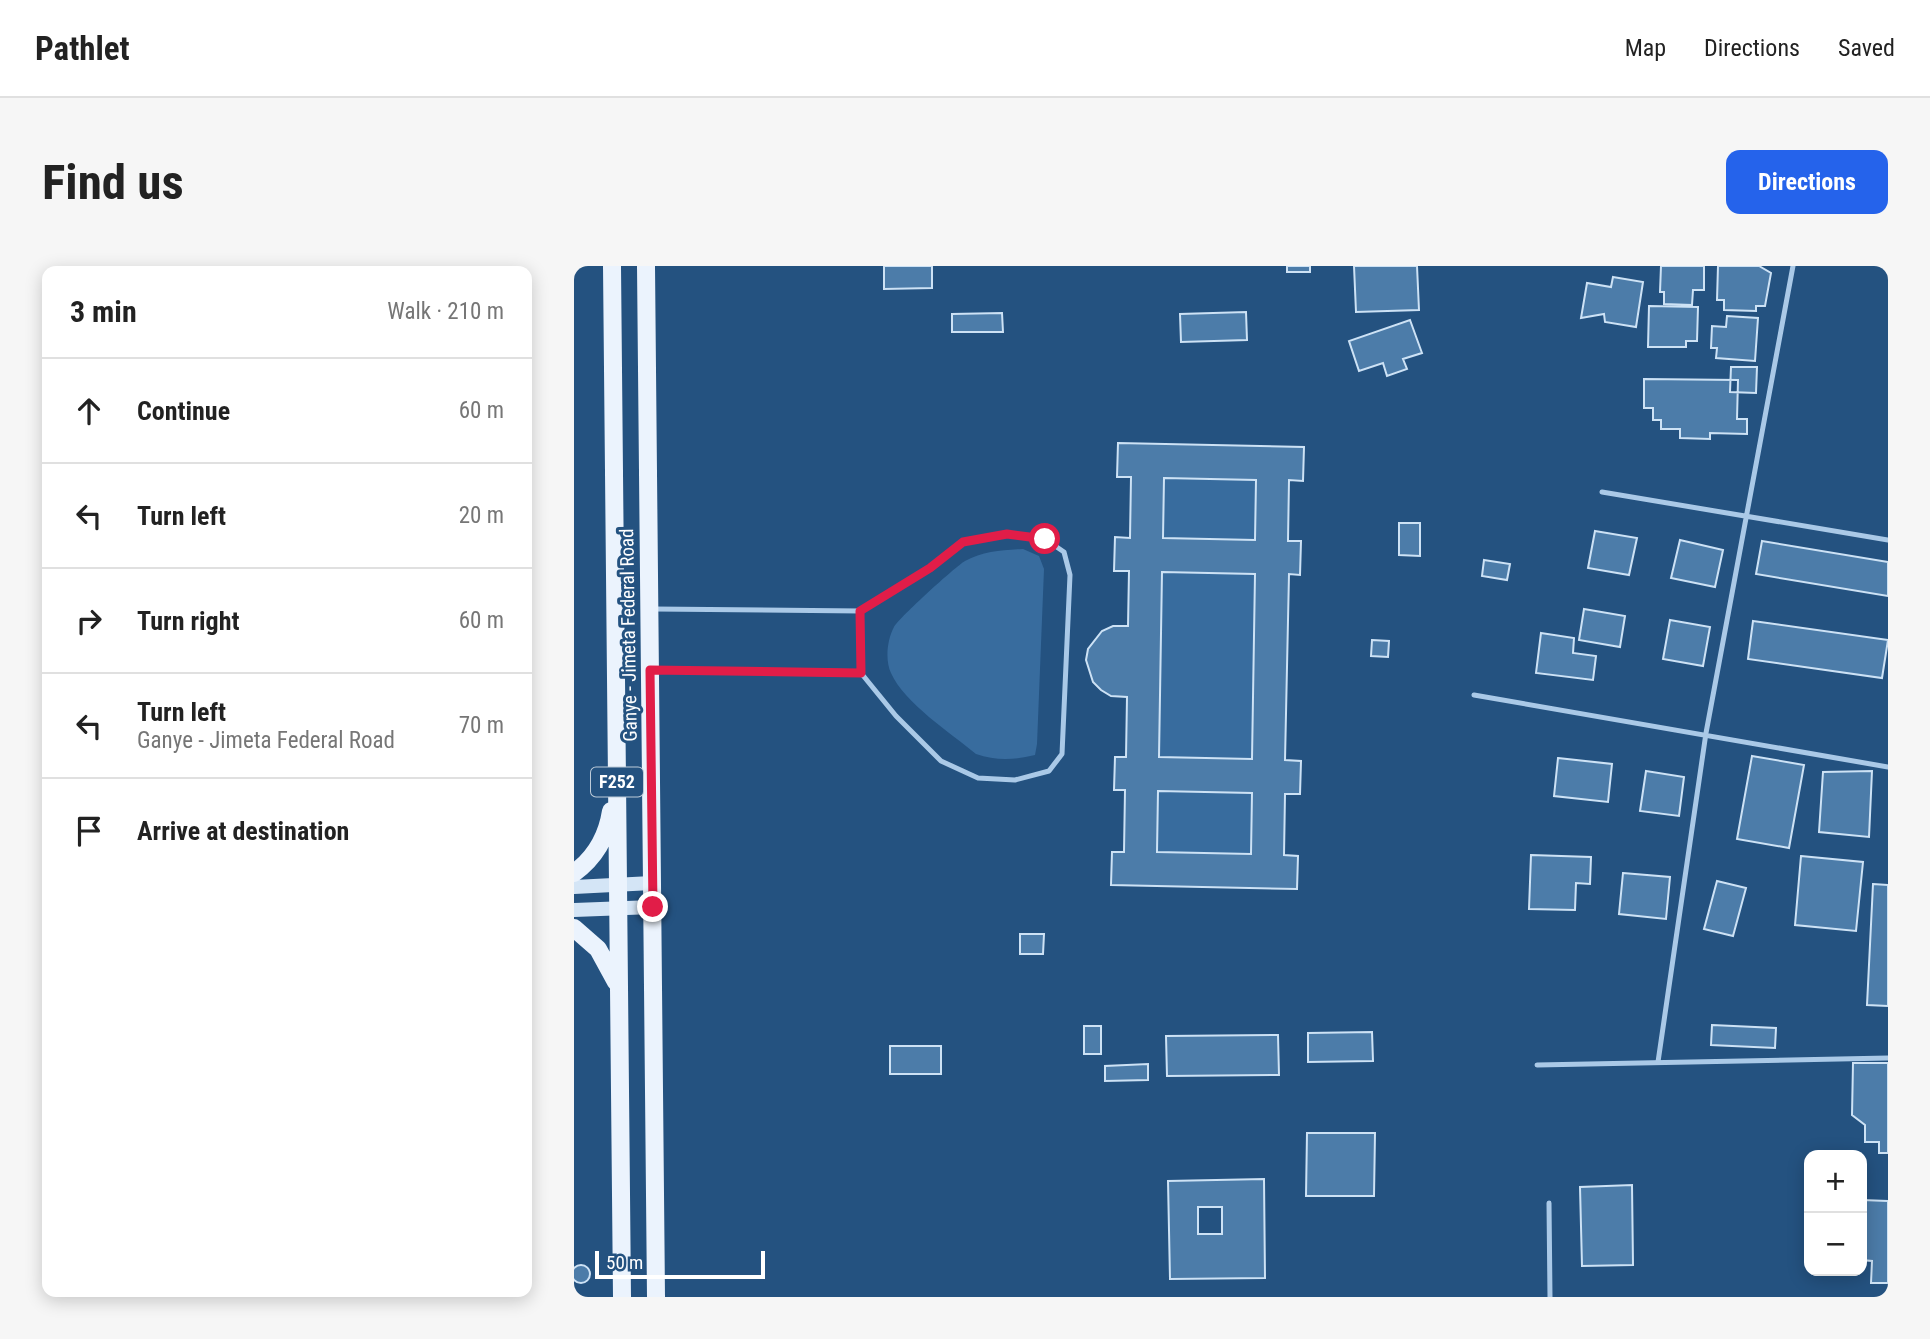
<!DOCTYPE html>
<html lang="en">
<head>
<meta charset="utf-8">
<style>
  :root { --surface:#fff; --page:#f6f6f6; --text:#222; --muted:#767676; --line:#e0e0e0; --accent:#2563eb }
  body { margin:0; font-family:"Roboto Condensed",sans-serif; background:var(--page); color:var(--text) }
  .controls { position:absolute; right:21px; bottom:21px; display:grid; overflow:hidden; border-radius:14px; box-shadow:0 4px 18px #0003 }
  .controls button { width:63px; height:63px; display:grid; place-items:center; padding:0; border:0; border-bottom:2px solid var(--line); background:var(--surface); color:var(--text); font:35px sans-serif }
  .scale { position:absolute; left:21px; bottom:18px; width:170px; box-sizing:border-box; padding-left:7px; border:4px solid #fff; border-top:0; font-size:19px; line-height:24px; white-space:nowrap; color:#fff; -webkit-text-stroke:5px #245280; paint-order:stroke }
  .stop { position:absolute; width:21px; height:21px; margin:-16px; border:5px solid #e11d48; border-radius:50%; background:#fff }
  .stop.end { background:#e11d48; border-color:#fff; box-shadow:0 2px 7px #0008 }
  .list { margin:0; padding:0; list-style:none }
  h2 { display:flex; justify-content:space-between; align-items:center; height:91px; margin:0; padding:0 28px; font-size:30px }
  h2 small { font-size:23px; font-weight:400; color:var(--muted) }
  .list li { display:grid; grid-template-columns:46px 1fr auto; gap:21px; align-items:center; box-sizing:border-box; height:105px; padding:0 28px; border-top:2px solid var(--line) }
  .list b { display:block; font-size:26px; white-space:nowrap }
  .list p { margin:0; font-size:23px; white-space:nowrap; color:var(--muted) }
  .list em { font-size:23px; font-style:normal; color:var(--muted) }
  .icon { flex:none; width:38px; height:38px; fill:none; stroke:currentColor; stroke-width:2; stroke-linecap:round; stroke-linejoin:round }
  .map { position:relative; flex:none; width:1314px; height:1031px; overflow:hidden; border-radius:14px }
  header { display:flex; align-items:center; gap:42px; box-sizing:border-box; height:98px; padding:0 35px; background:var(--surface); border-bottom:2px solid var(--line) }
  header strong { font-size:33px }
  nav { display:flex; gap:38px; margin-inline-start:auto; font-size:24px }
  .intro { display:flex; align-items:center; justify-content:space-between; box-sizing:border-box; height:168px; padding:0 42px }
  h1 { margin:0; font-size:49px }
  .button { padding:18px 32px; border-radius:14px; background:var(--accent); color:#fff; font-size:24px; font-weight:700 }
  main { display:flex; gap:42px; padding:0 42px }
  aside { flex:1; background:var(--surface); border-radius:14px; box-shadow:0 4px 18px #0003 }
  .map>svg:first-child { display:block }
</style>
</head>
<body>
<header>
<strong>Pathlet</strong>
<nav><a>Map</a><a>Directions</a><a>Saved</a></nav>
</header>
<div class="intro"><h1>Find us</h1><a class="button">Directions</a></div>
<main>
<aside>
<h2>3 min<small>Walk · 210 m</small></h2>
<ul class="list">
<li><svg class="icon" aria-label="ahead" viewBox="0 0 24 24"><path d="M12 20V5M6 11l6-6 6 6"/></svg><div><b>Continue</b></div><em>60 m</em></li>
<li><svg class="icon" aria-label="left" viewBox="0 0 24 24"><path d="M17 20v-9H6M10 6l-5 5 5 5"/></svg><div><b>Turn left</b></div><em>20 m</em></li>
<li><svg class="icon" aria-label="right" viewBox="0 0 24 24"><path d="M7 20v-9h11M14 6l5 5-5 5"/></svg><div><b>Turn right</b></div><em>60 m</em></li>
<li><svg class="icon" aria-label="left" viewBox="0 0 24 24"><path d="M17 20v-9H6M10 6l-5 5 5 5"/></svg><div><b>Turn left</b><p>Ganye - Jimeta Federal Road</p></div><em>70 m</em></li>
<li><svg class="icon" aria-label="arrive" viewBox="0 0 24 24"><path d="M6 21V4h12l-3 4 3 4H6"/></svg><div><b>Arrive at destination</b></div></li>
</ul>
</aside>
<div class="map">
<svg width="1314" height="1031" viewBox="0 0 1314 1031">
  <rect width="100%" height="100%" fill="#245280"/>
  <!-- green -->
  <path fill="#386c9e" d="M 590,212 L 682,214 L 681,274 L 589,272 Z
    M 449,283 L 465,290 L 470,303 L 463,478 L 461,489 C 441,494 422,495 402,488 C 377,467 330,437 317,407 C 311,394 313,374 320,361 C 326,351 381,301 391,295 C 409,285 429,284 449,283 Z
    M 588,306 L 681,308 L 678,493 L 585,491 Z
    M 584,525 L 678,527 L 677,588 L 583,586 Z"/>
  <!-- building -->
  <path fill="#4c7ca9" stroke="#cde2f5" stroke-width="2" fill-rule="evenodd" d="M 310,0 L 358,0 L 358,22 L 310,23 Z
    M 713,0 L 736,0 L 736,6 L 713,6 Z
    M 780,0 L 843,0 L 845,44 L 782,46 Z
    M 1087,0 L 1130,0 L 1130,24 L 1119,24 L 1118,39 L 1090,38 L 1090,26 L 1086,26 Z
    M 1144,0 L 1185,0 L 1197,7 L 1191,40 L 1182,40 L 1182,45 L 1150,44 L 1150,34 L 1143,34 Z
    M 1039,11 L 1069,16 L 1062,61 L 1031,56 L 1030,48 L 1007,52 L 1013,17 L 1037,21 Z
    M 1075,40 L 1124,41 L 1123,75 L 1112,75 L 1112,81 L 1074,81 Z
    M 672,46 L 673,74 L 607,76 L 606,48 Z
    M 428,47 L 429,66 L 378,66 L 378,48 Z
    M 1153,50 L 1184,52 L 1181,95 L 1142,92 L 1143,82 L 1137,82 L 1138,60 L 1152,61 Z
    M 836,54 L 848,87 L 829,93 L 833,103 L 813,110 L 809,97 L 785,105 L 775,75 Z
    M 1157,101 L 1183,101 L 1182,127 L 1156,126 Z
    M 1070,113 L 1164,114 L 1163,153 L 1173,153 L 1173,168 L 1136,167 L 1136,173 L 1106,172 L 1106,163 L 1087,163 L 1087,154 L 1079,154 L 1079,142 L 1070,142 Z
    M 544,177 L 730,181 L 729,215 L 715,214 L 714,275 L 727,275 L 726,309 L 715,308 L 711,494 L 727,495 L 726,528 L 711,528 L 710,589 L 724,590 L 723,623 L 537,619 L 538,586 L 550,586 L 551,524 L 540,524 L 541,491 L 552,491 L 553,431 L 537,430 L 527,424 L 519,416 L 512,394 L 514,383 L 528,365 L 539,360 L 554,360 L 555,305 L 540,305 L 541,271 L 556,272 L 557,211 L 543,211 ZM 590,212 L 682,214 L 681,274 L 589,272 ZM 588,306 L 681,308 L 678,493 L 585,491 ZM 584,525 L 678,527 L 677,588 L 583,586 Z
    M 825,257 L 846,257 L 846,290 L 825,289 Z
    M 1021,265 L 1063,272 L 1055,309 L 1014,302 Z
    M 1106,274 L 1149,284 L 1141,321 L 1097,312 Z
    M 1188,275 L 1314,296 L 1314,330 L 1182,308 Z
    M 910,294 L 936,298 L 933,314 L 908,310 Z
    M 1010,343 L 1051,350 L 1046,381 L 1005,374 Z
    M 1096,354 L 1136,361 L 1129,400 L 1089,393 Z
    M 1179,355 L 1314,374 L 1308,412 L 1174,393 Z
    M 967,367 L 1000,372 L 999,387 L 1022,390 L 1019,414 L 962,407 Z
    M 798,374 L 815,375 L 814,391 L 797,390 Z
    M 1178,490 L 1230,499 L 1215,582 L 1163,573 Z
    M 984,492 L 1038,498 L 1034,536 L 980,530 Z
    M 1072,505 L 1110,511 L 1105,550 L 1066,545 Z
    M 1298,505 L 1295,571 L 1245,566 L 1249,506 Z
    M 957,589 L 1017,591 L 1016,618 L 1002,617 L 1001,644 L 955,643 Z
    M 1227,590 L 1289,596 L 1282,665 L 1221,659 Z
    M 1049,607 L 1096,611 L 1092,653 L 1045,648 Z
    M 1143,615 L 1172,622 L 1159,670 L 1130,663 Z
    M 1299,618 L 1314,619 L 1314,740 L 1293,739 Z
    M 446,668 L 470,668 L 469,688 L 446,688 Z
    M 1138,759 L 1202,762 L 1201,782 L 1137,779 Z
    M 510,760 L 527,760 L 527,788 L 510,788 Z
    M 798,766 L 799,795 L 734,796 L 734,767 Z
    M 704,769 L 705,809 L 593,810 L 592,770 Z
    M 316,780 L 367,780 L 367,808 L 316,808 Z
    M 1279,797 L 1314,797 L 1314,887 L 1305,887 L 1305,876 L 1291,876 L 1291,859 L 1278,849 Z
    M 574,798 L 574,814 L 531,815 L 531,800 Z
    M 733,867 L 801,867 L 800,930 L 732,930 Z
    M 690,913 L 691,1012 L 596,1013 L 594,915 ZM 624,941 L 648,941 L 648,968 L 624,968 Z
    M 1058,919 L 1059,999 L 1008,1000 L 1006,921 Z
    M 1288,934 L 1314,935 L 1314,1017 L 1297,1017 L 1298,995 L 1288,994 Z
    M-2 1008a9 9 0 1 1 18 0a9 9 0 1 1-18 0Z"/>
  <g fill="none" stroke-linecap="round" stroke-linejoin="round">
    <!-- lane -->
    <path stroke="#aac9e7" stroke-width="5" d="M 1028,226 L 1314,274
      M 433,268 L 471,273 L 490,286 L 496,309 L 488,488 L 475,505 L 441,514 L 404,512 L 367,495 L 322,450 L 287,407 L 287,345 L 357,302 L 389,276 Z
      M 80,343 L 287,345
      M 80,404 L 287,407
      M 900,429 L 1314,501
      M 1084,796 L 1132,467 L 1219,0
      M 963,799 L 1314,792
      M 975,937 L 976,1031"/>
    <!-- secondary -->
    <path stroke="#d4e5f6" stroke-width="14" d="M 0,621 L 78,617
      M 0,644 L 79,641"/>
    <!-- primary -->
    <path stroke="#ebf3fd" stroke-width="18" d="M 38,0 L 48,1031
      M 72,0 L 82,1031
      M 0,607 C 22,591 33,571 37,545
      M 0,662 L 24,683 L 42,716"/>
  </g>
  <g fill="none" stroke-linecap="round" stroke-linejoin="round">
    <!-- route -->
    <path stroke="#e11d48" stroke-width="9" d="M 79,641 L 76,404 L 287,407 L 286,345 L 356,302 L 389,276 L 433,268 L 471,273"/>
  </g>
  <g text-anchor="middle" stroke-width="6" stroke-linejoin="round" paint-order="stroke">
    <!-- shield labels -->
    <rect fill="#245280" stroke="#bdcbd9" stroke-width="2" x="17" y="501.5" width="52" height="29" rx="5"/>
    <g font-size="18" font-weight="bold" fill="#fff">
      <text x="43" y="522">F252</text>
    </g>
    <!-- street labels -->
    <g font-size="19" fill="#fff" stroke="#245280">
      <text transform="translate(54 369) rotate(-91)" y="7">Ganye - Jimeta Federal Road</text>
    </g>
  </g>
</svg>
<div class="controls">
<button>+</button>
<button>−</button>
</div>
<div class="scale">50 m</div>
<div class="stop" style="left:471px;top:273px"></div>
<div class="stop end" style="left:79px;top:641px"></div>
</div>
</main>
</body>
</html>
